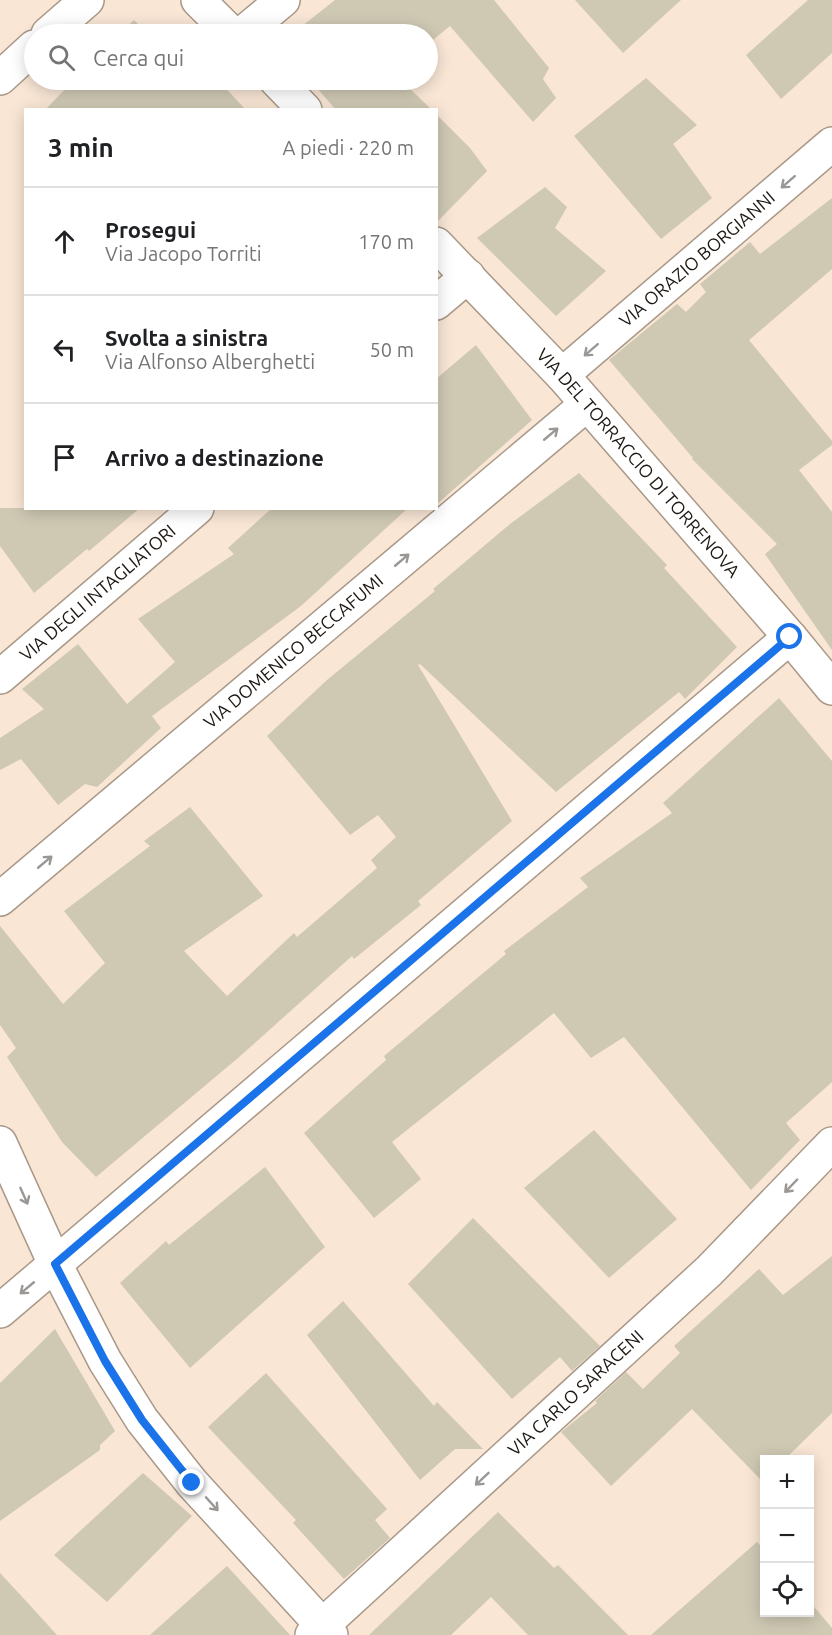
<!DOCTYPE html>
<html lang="it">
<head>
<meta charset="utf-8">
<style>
  :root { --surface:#fff; --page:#f6f6f6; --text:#202124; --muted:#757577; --line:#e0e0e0 }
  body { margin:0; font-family:Ubuntu,sans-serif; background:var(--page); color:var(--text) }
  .controls { position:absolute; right:18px; bottom:18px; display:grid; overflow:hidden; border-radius:0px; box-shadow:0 3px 15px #0003 }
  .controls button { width:54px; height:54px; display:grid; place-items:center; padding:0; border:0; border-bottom:2px solid var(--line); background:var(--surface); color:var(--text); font:30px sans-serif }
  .stop { position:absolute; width:18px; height:18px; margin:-14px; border:4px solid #1a73e8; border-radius:50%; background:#fff }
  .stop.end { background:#1a73e8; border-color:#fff; box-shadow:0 2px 6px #0008 }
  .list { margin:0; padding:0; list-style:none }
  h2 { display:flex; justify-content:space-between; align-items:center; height:78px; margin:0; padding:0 24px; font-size:26px }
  h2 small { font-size:20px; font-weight:400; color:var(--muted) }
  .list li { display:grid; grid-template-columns:39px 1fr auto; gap:18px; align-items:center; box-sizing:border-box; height:108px; padding:0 24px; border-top:2px solid var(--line) }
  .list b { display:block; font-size:22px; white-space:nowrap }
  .list p { margin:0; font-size:20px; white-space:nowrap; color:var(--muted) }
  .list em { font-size:20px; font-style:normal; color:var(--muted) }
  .icon { flex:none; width:33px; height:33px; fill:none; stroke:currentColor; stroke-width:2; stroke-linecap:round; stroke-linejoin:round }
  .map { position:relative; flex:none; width:832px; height:1635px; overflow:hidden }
  .search { position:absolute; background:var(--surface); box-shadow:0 3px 15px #0003; left:24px; top:24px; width:414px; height:66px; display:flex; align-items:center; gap:15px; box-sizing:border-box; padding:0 21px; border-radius:33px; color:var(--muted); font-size:22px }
  .panel { position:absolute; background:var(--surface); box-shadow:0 3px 15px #0003; left:24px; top:108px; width:414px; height:402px; border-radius:0px }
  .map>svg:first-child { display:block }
</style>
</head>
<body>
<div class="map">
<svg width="832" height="1635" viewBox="0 0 832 1635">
  <rect width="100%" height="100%" fill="#f9e6d5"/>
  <!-- building -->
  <path fill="#cfc9b4" d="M 335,0 L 494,0 L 549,68 L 543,79 L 556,98 L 533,122 L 450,26 L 428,44 L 428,34 L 292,34 Z
    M 575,0 L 681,0 L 623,53 Z
    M 808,0 L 832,0 L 832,53 L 781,99 L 746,55 Z
    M 134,20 L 148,34 L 119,34 Z
    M 646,78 L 697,125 L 673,144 L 712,198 L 661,239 L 574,136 Z
    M 74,80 L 218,80 L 246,110 L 45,110 Z
    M 310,80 L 401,80 L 432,110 L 336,110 Z
    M 436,114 L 470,148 L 487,171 L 436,223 Z
    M 545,187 L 567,207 L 555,228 L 606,271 L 556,316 L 477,238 Z
    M 832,198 L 832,269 L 749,340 L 832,441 L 832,445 L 799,470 L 832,512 L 832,650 L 765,554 L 777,544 L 692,459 L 693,458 L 609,360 L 677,304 L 686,312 L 706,292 L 700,284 L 750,242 L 760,254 Z
    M 476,345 L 532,420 L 436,505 L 436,379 Z
    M 579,473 L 667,565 L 664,568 L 737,647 L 685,699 L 679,692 L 556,792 L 420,664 L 418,665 L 512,821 L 418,901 L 421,905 L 354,959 L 352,956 L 238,1058 L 96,1177 L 62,1142 L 7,1057 L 16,1048 L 0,1025 L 0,926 L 63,1004 L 105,963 L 64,911 L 150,846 L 144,841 L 190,807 L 263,896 L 184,951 L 227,996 L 294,933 L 297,937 L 377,868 L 371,860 L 396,837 L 378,815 L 350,835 L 267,736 L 327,680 L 435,591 L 433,589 L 510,524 Z
    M 0,508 L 140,508 L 89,551 L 87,549 L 34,593 L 0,546 Z
    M 272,508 L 408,508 L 301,606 L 152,716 L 161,728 L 97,787 L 85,784 L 58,805 L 21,759 L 0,770 L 0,738 L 44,709 L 22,689 L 78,644 L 127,704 L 175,662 L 138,619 L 234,554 L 228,548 Z
    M 779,698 L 832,761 L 832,1082 L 786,1123 L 800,1140 L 751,1190 L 624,1037 L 591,1058 L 554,1013 L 392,1142 L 421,1179 L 374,1218 L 304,1133 L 386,1060 L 384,1056 L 506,954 L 504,951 L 588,887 L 580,878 L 672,813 L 663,803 Z
    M 594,1130 L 677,1219 L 609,1278 L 524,1188 Z
    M 265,1167 L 325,1247 L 190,1368 L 120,1283 L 166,1241 L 169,1245 Z
    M 473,1218 L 600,1346 L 572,1371 L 560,1357 L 512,1399 L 408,1284 Z
    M 832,1256 L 832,1413 L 784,1460 L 765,1460 L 765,1479 L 762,1481 L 692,1409 L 611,1486 L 561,1432 L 597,1403 L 595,1401 L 626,1372 L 643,1389 L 680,1353 L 674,1346 L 759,1269 L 783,1295 Z
    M 343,1301 L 434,1406 L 437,1402 L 483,1449 L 455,1449 L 420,1480 L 307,1335 Z
    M 55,1329 L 115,1431 L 100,1445 L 100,1450 L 0,1521 L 0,1383 Z
    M 266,1373 L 387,1509 L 375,1520 L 390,1538 L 344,1579 L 293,1523 L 296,1520 L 208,1427 Z
    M 143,1473 L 192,1516 L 107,1602 L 54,1555 Z
    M 498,1512 L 554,1568 L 558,1565 L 628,1635 L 528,1635 L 491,1597 L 451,1635 L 369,1635 Z
    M 757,1542 L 765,1550 L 765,1612 L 810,1612 L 810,1602 L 832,1628 L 832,1635 L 651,1635 Z
    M 227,1566 L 290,1635 L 150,1635 Z
    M 0,1573 L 26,1601 L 57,1635 L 0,1635 Z"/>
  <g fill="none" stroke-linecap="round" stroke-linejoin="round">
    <!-- minor casing -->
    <g stroke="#a99888" stroke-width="36">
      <g id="minor">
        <path d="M 198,0 L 232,34"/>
        <path d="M 48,34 L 87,0"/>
        <path d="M 242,34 L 283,0"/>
        <path d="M 0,78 L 34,47"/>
        <path d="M 276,80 L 305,110"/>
        <path id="s1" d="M 436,244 L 562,375 L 790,637 L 832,688"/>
        <path d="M 436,303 L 468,276"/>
        <path id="s2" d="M 562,375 L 832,144"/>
        <path id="s3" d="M 0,677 L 197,508"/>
        <path id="s4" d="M 0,899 L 587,404"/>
        <path d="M 0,1143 L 55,1264 L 105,1361 L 142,1420 L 192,1483 L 331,1635"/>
        <path d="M 0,1311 L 790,637"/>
        <path id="s5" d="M 312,1635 L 709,1271 L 832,1144"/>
      </g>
    </g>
    <!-- minor -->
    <use href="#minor" stroke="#fff" stroke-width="33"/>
  </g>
  <!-- one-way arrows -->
  <defs><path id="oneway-shaft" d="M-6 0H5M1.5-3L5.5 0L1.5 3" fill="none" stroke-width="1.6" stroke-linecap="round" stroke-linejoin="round" transform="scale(1.5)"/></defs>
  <g stroke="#9a9794">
    <use href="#oneway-shaft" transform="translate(788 182) rotate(139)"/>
    <use href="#oneway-shaft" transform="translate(591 350) rotate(139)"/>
    <use href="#oneway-shaft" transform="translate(551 434) rotate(-40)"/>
    <use href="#oneway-shaft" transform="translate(402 560) rotate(-40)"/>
    <use href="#oneway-shaft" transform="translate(45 862) rotate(-40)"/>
    <use href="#oneway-shaft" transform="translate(791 1186) rotate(134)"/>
    <use href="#oneway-shaft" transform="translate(24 1196) rotate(66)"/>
    <use href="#oneway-shaft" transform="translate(27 1288) rotate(140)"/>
    <use href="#oneway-shaft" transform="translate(482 1479) rotate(137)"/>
    <use href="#oneway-shaft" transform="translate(212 1504) rotate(48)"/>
  </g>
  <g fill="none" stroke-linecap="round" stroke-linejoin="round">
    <!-- route -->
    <path stroke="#1a73e8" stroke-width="8" d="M 192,1483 L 142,1420 L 105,1361 L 55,1264 L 790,637"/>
  </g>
  <g text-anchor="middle" stroke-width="5" stroke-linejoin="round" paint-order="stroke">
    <!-- street labels -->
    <g font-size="18" fill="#1e1812" stroke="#f9e6d5">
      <text dy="6" stroke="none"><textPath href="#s2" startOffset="178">VIA ORAZIO BORGIANNI</textPath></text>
      <text dy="6" stroke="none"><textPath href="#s1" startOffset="298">VIA DEL TORRACCIO DI TORRENOVA</textPath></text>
      <text dy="6" stroke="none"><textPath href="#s3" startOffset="129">VIA DEGLI INTAGLIATORI</textPath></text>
      <text dy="6" stroke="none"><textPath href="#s4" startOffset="384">VIA DOMENICO BECCAFUMI</textPath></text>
      <text dy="6" stroke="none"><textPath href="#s5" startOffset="358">VIA CARLO SARACENI</textPath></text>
    </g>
  </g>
</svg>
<div class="controls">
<button>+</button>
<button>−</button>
<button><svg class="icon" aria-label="locate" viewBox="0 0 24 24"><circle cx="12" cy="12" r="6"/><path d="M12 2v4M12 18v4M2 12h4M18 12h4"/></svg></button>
</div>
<div class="stop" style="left:790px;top:637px"></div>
<div class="stop end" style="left:192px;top:1483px"></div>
<div class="search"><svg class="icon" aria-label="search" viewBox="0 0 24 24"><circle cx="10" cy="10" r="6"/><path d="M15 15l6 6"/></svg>Cerca qui</div>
<section class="panel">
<h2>3 min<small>A piedi · 220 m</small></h2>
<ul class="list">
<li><svg class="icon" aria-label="ahead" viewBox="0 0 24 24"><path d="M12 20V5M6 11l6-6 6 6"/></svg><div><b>Prosegui</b><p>Via Jacopo Torriti</p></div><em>170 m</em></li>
<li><svg class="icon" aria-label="left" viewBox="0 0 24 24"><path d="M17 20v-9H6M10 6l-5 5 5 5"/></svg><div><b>Svolta a sinistra</b><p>Via Alfonso Alberghetti</p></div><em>50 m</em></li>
<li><svg class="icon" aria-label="arrive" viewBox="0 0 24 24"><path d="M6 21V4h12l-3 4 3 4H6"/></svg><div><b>Arrivo a destinazione</b></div></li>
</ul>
</section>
</div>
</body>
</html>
